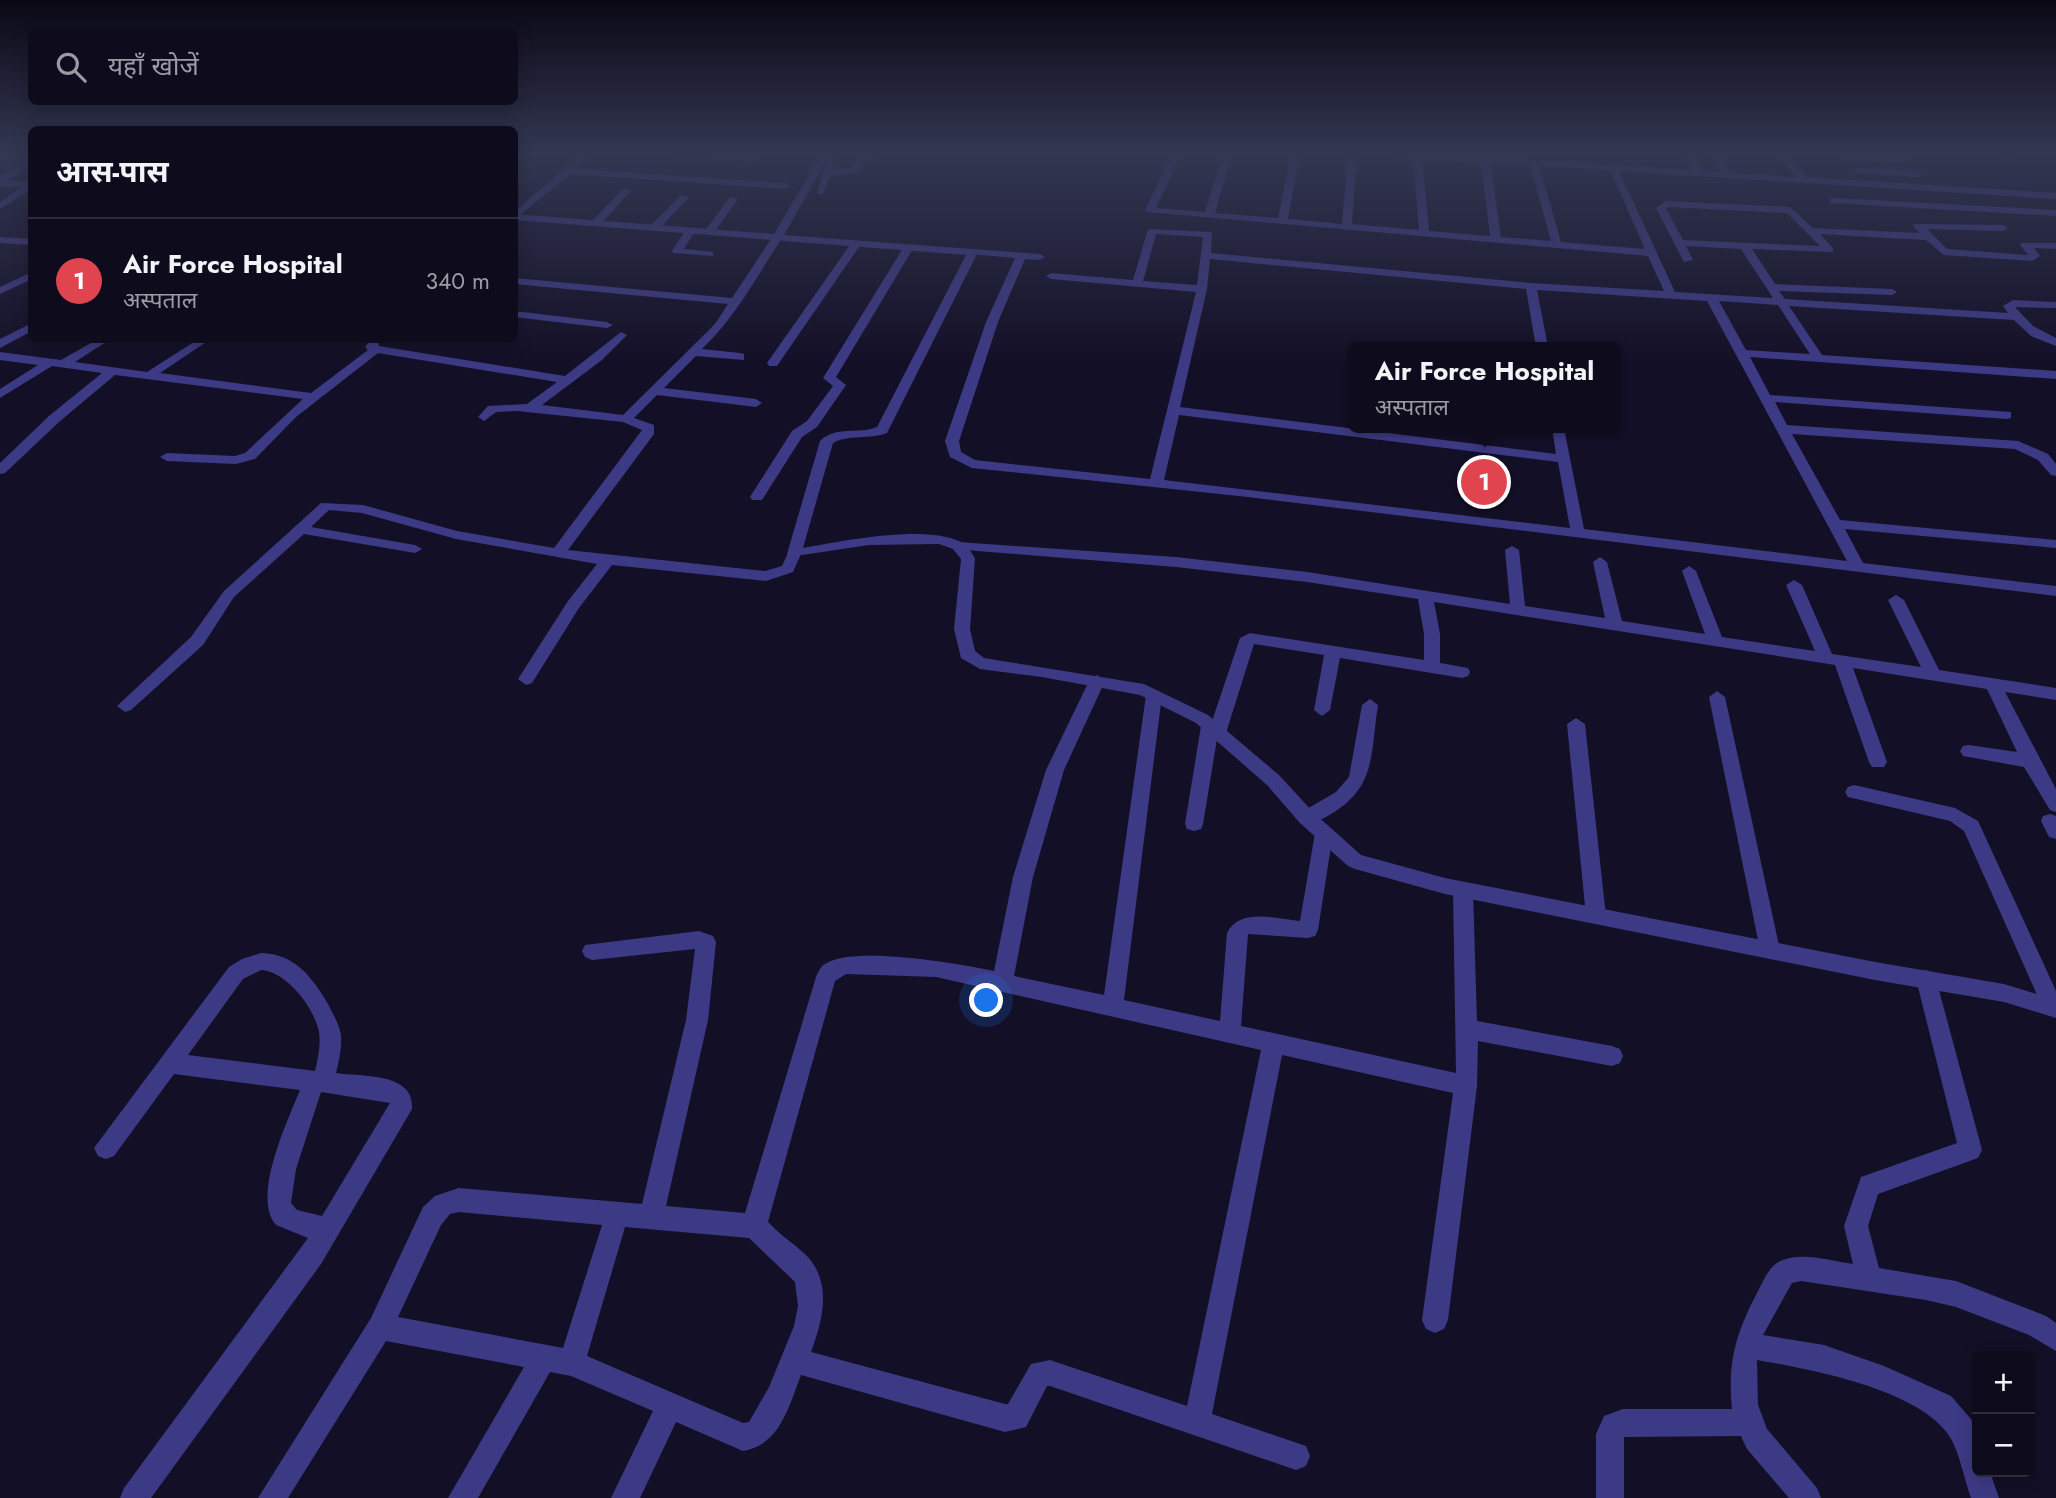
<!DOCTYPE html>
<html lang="hi">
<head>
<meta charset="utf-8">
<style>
  :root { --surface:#0e0b1c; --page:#1c1929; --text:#f1f3f6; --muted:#9b9ba3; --line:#2e2b3b; --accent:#2563eb }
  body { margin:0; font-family:Jost,"Noto Sans Devanagari",sans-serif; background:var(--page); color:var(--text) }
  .controls { position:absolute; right:21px; bottom:21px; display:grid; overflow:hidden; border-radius:10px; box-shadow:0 4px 18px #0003 }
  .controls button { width:63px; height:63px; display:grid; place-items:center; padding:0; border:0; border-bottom:2px solid var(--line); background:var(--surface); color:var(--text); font:35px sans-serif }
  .you { position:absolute; left:987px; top:1001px; width:24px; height:24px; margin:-18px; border:5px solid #fff; border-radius:50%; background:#1a73e8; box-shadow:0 0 0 10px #1a73e833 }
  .badge { display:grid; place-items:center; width:46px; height:46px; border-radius:50%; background:var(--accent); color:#fff; font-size:23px; font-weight:700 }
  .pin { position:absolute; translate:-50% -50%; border:4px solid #fff; box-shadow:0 2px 7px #0006 }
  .popup { position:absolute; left:1348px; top:342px; width:273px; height:91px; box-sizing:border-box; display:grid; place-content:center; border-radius:10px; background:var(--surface); filter:drop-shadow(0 2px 5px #0005); font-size:23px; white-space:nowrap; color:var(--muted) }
  .popup b { font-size:26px; color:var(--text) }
  .popup::after { content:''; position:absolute; left:50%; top:100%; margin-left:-14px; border:14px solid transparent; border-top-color:var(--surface) }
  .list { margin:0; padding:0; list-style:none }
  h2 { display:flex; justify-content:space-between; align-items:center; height:91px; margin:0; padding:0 28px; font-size:30px }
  h2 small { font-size:23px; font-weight:400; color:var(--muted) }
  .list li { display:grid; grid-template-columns:46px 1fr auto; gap:21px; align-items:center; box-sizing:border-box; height:126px; padding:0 28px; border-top:2px solid var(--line) }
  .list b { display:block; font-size:26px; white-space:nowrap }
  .list p { margin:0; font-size:23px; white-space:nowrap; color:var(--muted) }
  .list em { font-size:23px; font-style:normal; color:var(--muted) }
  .icon { flex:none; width:38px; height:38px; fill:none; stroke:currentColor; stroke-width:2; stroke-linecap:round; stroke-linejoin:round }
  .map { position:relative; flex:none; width:2056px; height:1498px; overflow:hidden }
  .search { position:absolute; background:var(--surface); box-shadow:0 4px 18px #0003; left:28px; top:28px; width:490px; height:77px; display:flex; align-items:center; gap:18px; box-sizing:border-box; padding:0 24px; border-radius:10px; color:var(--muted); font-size:26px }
  .panel { position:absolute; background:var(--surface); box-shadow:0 4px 18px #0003; left:28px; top:126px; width:490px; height:217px; border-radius:10px }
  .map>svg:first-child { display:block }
</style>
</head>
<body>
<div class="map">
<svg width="2056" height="1498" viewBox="0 0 2056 1498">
  <rect width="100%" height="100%" fill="#130f26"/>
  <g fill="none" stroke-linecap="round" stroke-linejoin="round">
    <!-- minor -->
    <path fill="#3d3a85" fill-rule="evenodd" d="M 5,154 L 17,154 L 0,163 L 0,157 Z
      M 581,154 L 591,154 L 576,169 L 786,183 L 791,186 L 786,189 L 570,174 L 514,220 L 514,212 Z
      M 663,154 L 752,156 L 757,159 L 752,162 Z
      M 828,154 L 837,154 L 832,170 L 849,168 L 865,154 L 875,154 L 855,173 L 830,176 L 823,194 L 817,194 Z
      M 1172,154 L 1181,154 L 1156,208 L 1205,212 L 1223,154 L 1232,154 L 1215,213 L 1278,218 L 1291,154 L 1300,154 L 1288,219 L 1342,224 L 1348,154 L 1357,154 L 1352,224 L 1419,230 L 1413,158 L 1389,154 L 1440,154 L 1692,170 L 1686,154 L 1695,154 L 1702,171 L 1721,172 L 1710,154 L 1719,154 L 1731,173 L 1796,177 L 1778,154 L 1787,154 L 1807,177 L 2056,193 L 2056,199 L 1619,171 L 1675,292 L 1773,298 L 1741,249 L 1686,246 L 1693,260 L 1684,262 L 1656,208 L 1666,201 L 1790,207 L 1813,228 L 1920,233 L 1913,226 L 1914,224 L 2003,225 L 2008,228 L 2003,231 L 1927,229 L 1947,249 L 2028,255 L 2020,245 L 2021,243 L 2056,243 L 2056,249 L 2034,248 L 2040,256 L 2032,261 L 1944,255 L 1926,240 L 1820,234 L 1833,248 L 1833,252 L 1752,249 L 1775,284 L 1892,289 L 1897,292 L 1892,295 L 1779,291 L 1785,299 L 2008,313 L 2003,306 L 2013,300 L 2056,302 L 2056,308 L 2015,307 L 2033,326 L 2056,338 L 2056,346 L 2031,336 L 2014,320 L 1789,306 L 1822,355 L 2056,371 L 2056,379 L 1750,357 L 1770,395 L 2011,412 L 2011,418 L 2007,419 L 1775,402 L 1787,425 L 2018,441 L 2048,454 L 2056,464 L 2056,476 L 2051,475 L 2038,460 L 2015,449 L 1792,434 L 1840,520 L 2056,540 L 2056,548 L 1845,529 L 1863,563 L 2056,586 L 2056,596 L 1248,497 L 972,468 L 950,457 L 945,441 L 986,322 L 1015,258 L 969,254 L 969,250 L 973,249 L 1040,254 L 1045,257 L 1040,260 L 1025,259 L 998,322 L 959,441 L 961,452 L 975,460 L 1150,479 L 1196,292 L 1051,279 L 1046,276 L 1051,273 L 1133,280 L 1148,229 L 1212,232 L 1211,253 L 1531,283 L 1664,291 L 1648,256 L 1147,212 L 1145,210 ZM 1422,159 L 1474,162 L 1482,168 L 1490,236 L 1429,231 ZM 1486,163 L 1530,165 L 1551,241 L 1501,237 L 1491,167 ZM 1539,166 L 1610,170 L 1645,249 L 1561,242 ZM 1668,207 L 1787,213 L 1820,246 L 1683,240 L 1666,209 ZM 1156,234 L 1203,237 L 1197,285 L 1143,281 ZM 1210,259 L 1526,289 L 1536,347 L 1548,347 L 1537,290 L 1707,301 L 1847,561 L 1584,529 L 1564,428 L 1552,428 L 1556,454 L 1180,407 L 1207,289 ZM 1719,301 L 1778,305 L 1810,354 L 1746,350 ZM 1179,415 L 1558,462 L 1570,528 L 1164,480 Z
      M 1841,154 L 1903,157 L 1908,160 L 1903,163 L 1844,159 Z
      M 2001,154 L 2011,154 L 2014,157 L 2009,160 Z
      M 32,160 L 32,167 L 0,183 L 0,176 Z
      M 1857,168 L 1918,171 L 1923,174 L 1918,177 L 1854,173 L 1854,169 Z
      M 32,181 L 32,189 L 0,209 L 0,202 Z
      M 623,189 L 631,191 L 600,225 L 592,225 L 592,221 Z
      M 681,195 L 689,197 L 658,230 L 650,230 L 650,226 Z
      M 730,197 L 738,199 L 713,234 L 705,234 L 704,232 Z
      M 1833,198 L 2056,210 L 2056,216 L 1830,203 L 1830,199 Z
      M 690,228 L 695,231 L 684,249 L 713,252 L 713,256 L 673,253 L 672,251 L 686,229 Z
      M 777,235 L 782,238 C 756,278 736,316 702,349 L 740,353 L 744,354 L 744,360 L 696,356 L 664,388 L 756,399 L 762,403 L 756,407 L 657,395 L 634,418 L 654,425 L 654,434 L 568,550 L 765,571 L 782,566 L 789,551 L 794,549 L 801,554 L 793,572 L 766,581 L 612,565 L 579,608 L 532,683 L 526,685 L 518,679 L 568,601 L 597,564 L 456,539 L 362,513 L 329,510 L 311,527 L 415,545 L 422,549 L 415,553 L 304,534 L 234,597 L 203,645 L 131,710 L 125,712 L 117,706 L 191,637 L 224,591 L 321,503 L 363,505 L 457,531 L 554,548 L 642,430 L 623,422 L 517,411 L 496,412 L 484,421 L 478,417 L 488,406 L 527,404 L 557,382 L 378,353 L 296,417 L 255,459 L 236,464 L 167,461 L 160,457 L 167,453 L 235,456 L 245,453 L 303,399 L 115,375 L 59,422 L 5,473 L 0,474 L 0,463 L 49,416 L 102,373 L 52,366 L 0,398 L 0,389 L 38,365 L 0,360 L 0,352 L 61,360 L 96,340 L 109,340 L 75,362 L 147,372 L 197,340 L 209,340 L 160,373 L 311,393 L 368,350 L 365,347 L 370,340 L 378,340 L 379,346 L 565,376 L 621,332 L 627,335 L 602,360 L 542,405 L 623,415 L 715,324 L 728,304 L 514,284 L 514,278 L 732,298 L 773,236 Z
      M 0,237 L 32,239 L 32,245 L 0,243 Z
      M 852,242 L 861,244 L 777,366 L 769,366 L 767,363 Z
      M 905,245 L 914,247 L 836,377 L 846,385 L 817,427 L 802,437 L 762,500 L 752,500 L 750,497 L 792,431 L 807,421 L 833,386 L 823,378 Z
      M 32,272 L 32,279 L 0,294 L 0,287 Z
      M 514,311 L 607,322 L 613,325 L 607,328 L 514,317 Z
      M 32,323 L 32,331 L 0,348 L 0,339 Z
      M 958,542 L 1176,557 L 1307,572 L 1510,604 L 1505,550 L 1512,546 L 1519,550 L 1525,606 L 1605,618 L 1593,562 L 1600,557 L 1607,562 L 1622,621 L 1705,634 L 1682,571 L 1689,566 L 1696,571 L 1722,637 L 1815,651 L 1786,585 L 1794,580 L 1802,585 L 1832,654 L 1921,667 L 1888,600 L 1896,595 L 1904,600 L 1939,670 L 2056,688 L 2056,700 L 2005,692 L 2056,789 L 2056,812 L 2050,810 L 2024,767 L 1969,757 L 1963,756 L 1960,751 L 1963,746 L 1969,745 L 2017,752 L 1987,689 L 1853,668 L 1887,762 L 1884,767 L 1872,767 L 1869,762 L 1835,665 L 1434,602 L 1440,634 L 1440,663 L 1468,668 L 1470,672 L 1468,676 L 1462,678 L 1340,658 L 1330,710 L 1322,716 L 1314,710 L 1324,655 L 1254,644 L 1226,733 L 1223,737 L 1217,739 L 1203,824 L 1201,829 L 1194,831 L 1187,829 L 1185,824 L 1201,726 L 1204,722 L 1212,721 L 1240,638 L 1250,633 L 1424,660 L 1424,634 L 1418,599 L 1307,582 L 1176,567 L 953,549 L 951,546 Z
      M 1097,675 L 1105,681 L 1064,770 L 1033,877 L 1014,976 L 1104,995 L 1146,695 L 1154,689 L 1162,695 L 1124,1000 L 1220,1021 L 1227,933 C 1240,907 1276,919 1300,921 L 1315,833 L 1317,828 L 1324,826 L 1331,828 L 1333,833 L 1318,930 L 1315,936 L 1308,938 L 1248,934 L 1241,1026 L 1456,1073 L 1453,890 L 1456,884 L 1463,882 L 1470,884 L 1473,890 L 1477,1021 L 1612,1046 L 1620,1049 L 1623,1056 L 1620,1063 L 1612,1066 L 1478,1041 L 1477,1086 L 1448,1320 L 1444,1329 L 1435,1333 L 1426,1329 L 1422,1320 L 1453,1093 L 1282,1055 L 1212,1414 L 1306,1446 L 1310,1456 L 1306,1466 L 1296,1470 L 1050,1386 L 1047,1386 L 1026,1427 L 1005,1432 L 801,1375 C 789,1406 780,1445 743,1451 L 676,1422 L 640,1498 L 611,1498 L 653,1411 L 571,1376 L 550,1372 L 478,1498 L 448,1498 L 524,1367 L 386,1341 L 288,1498 L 258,1498 L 371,1318 L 423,1207 L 435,1196 L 459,1188 L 642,1204 L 686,1020 L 695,949 L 592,960 L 585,957 L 582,951 L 585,945 L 699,931 L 713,936 L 716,942 L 708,1020 L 666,1206 L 745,1213 L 816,977 C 818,972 821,966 825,964 C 853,945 960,964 994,971 L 1013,877 L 1046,770 L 1089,681 ZM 846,974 L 936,977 L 1261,1050 L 1187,1406 L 1050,1360 L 1031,1364 L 1008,1404 L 1005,1404 L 811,1352 C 823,1319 833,1282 805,1254 C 793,1243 779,1234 768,1222 L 835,981 ZM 459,1212 L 602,1225 L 563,1348 L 398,1317 L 441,1225 L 450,1214 ZM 625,1227 L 749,1238 L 795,1282 L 798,1306 L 794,1326 L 769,1387 L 749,1422 L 743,1423 L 587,1356 Z
      M 1717,691 L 1725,697 L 1780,950 L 1777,956 L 1770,959 L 1763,956 L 1760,950 L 1709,697 Z
      M 1370,699 L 1378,705 C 1370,756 1377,789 1326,817 C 1317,821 1310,826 1300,823 L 1298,818 L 1300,813 L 1336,792 L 1349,777 L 1362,705 Z
      M 1576,718 L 1585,724 L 1606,916 L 1603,922 L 1596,924 L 1589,922 L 1586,916 L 1567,724 Z
      M 1854,785 L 1955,808 L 1978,821 L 2056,991 L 2056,1016 L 2046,1015 L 1964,831 L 1950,821 L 1848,797 L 1845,792 L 1848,787 Z
      M 2050,814 L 2056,816 L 2056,839 L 2049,837 L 2041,821 L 2043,816 Z
      M 261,953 C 295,954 312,977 328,1004 C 333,1014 339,1024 341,1035 C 342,1048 339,1061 336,1073 C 362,1077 415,1072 412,1109 L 321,1264 L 151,1498 L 120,1498 L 124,1488 L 308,1238 L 276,1225 C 251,1197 288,1120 300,1090 L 174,1074 L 114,1156 L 106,1159 L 98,1156 L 94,1148 L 229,967 L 242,959 ZM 261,970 C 287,972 314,1007 319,1032 C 321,1045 318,1058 315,1071 L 188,1055 L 243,979 ZM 321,1092 L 390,1103 L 322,1216 L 297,1210 L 291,1203 L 296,1169 Z
      M 1926,970 L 1933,973 L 1936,979 L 1982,1150 L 1978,1158 L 1878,1194 L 1868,1226 L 1879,1268 L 1956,1281 L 2046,1316 L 2056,1323 L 2056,1351 L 2029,1335 L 1956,1307 L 1926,1300 L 1801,1281 L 1792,1283 L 1763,1335 L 1824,1345 L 1884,1366 L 1951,1396 L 1971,1419 L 1975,1429 L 1977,1436 L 1977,1472 L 1990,1472 L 1999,1498 L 1971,1498 C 1964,1479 1960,1454 1950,1437 C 1920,1389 1809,1369 1757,1360 L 1758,1405 L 1767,1429 L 1817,1488 L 1821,1498 L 1789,1498 L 1747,1449 L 1741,1436 L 1624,1437 L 1624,1498 L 1596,1498 L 1596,1434 L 1604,1416 L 1623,1409 L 1732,1409 C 1727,1360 1737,1331 1759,1289 C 1765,1278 1770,1264 1783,1260 C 1804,1252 1831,1261 1853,1264 L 1844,1226 L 1861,1177 L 1957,1143 L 1916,979 L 1919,973 Z"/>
    <!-- tertiary -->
    <path fill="#3d3a85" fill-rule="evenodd" d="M 821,154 L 830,154 L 784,235 L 973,249 L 978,252 L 887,433 C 869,440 849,434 833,443 L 803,548 C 842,541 925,524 961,542 C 967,545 971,552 975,558 L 970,629 L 975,651 L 984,658 L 1144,684 L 1208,715 L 1279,775 L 1314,813 L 1361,855 L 1445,878 L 1875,962 L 2004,984 L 2056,1000 L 2056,1018 L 2004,1002 L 1875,980 L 1445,894 L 1355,869 L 1348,866 L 1300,823 L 1267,785 L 1196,723 L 1140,695 L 1042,677 L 980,669 L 961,658 L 954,629 L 961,559 L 953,549 L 939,544 L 869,545 L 789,557 L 787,554 L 820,441 C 836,425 858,435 877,427 L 966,255 L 514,220 L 514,214 L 774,234 Z
      M 0,180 L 32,182 L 32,188 L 0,186 Z"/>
  </g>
  <!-- sky -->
  <linearGradient id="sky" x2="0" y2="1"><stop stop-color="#0a0815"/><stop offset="0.42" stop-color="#333752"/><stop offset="1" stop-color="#333752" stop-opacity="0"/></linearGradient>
  <rect width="2056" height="364" fill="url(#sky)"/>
</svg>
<div class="controls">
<button>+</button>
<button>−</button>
</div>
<div class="you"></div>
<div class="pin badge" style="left:1484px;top:482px;background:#e0444e">1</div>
<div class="popup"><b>Air Force Hospital</b>अस्पताल</div>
<div class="search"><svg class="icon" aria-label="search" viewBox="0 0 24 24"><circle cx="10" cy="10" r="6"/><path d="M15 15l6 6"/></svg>यहाँ खोजें</div>
<section class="panel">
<h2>आस-पास<small></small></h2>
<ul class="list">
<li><span class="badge" style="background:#e0444e">1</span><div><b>Air Force Hospital</b><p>अस्पताल</p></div><em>340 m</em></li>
</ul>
</section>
</div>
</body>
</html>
